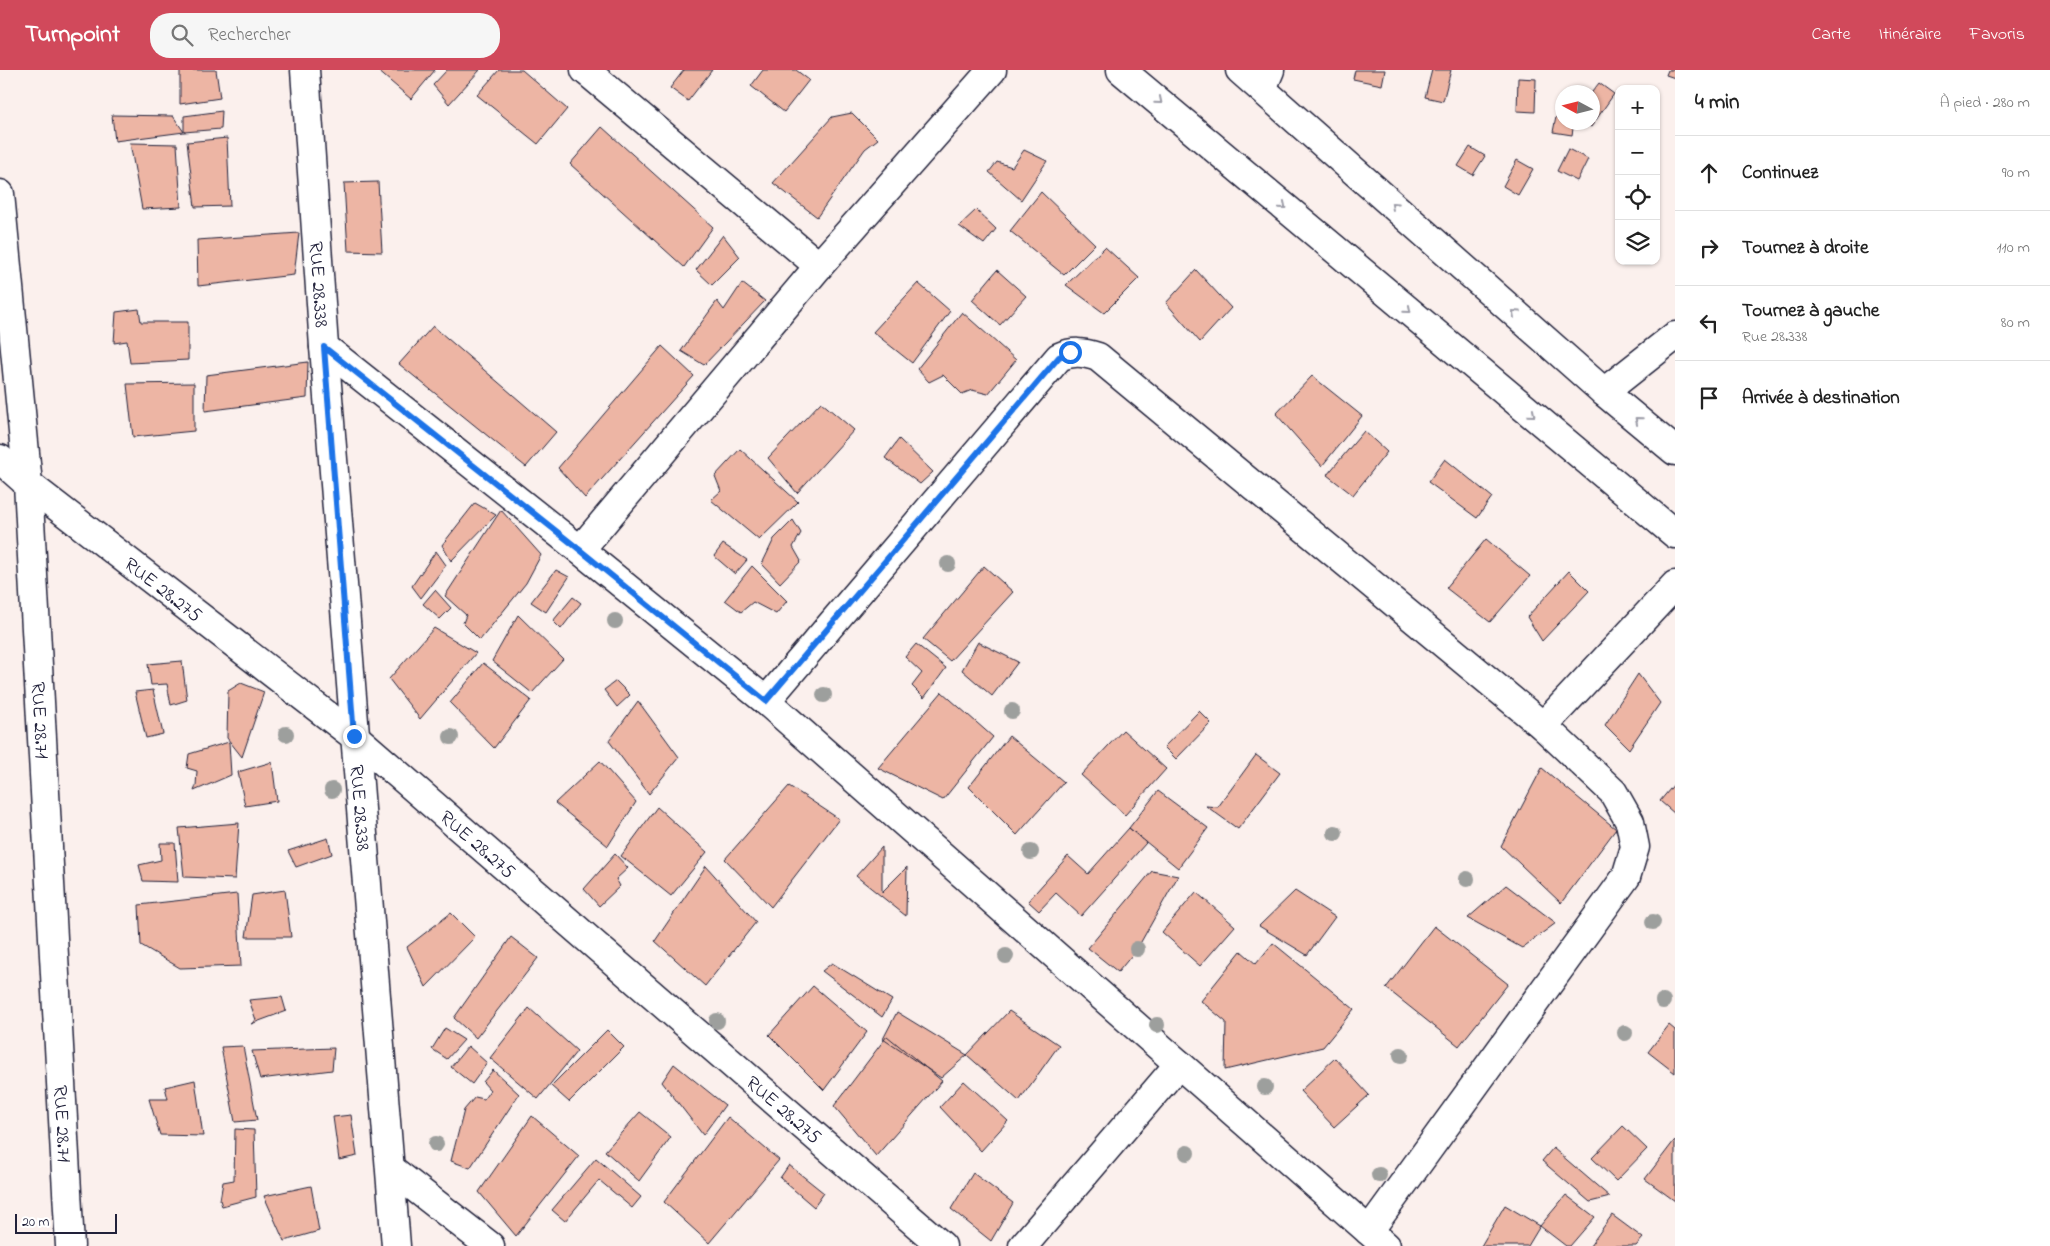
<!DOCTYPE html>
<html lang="fr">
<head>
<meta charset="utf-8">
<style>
  :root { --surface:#fff; --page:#f6f6f6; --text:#222; --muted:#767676; --line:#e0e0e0; --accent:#d1495b }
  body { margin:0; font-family:"Indie Flower",sans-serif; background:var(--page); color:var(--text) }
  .controls { position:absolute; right:15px; top:15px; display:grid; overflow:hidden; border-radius:10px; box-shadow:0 1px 4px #0004 }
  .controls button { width:45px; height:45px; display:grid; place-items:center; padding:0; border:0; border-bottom:1px solid var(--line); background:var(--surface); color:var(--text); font:25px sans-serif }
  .compass { position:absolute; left:1555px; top:15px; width:45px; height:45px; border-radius:50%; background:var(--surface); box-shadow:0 1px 4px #0004; rotate:277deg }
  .scale { position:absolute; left:15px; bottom:12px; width:102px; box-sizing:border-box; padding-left:5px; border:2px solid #22223b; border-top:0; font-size:14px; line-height:18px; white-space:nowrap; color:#22223b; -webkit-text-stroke:4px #fff; paint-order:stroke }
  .stop { position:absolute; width:15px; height:15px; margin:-11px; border:4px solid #1a73e8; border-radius:50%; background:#fff }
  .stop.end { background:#1a73e8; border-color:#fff; box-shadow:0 1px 5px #0008 }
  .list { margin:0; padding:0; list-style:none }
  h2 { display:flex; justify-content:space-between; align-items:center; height:65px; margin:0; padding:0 20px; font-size:21px }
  h2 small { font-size:16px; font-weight:400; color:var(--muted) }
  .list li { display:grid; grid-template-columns:32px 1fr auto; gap:15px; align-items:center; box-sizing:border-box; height:75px; padding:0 20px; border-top:1px solid var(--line) }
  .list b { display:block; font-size:19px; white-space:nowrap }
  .list p { margin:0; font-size:16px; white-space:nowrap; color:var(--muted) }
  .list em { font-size:16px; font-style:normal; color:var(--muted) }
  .icon { flex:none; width:28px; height:28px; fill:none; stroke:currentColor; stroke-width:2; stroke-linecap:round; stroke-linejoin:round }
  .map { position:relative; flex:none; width:1675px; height:1176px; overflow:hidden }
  header { display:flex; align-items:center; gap:30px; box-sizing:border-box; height:70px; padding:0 25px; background:var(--accent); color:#fff }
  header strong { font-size:24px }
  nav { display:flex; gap:28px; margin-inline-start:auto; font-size:18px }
  .search { width:350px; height:45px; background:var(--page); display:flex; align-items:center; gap:12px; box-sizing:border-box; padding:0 18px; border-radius:20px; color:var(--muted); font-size:19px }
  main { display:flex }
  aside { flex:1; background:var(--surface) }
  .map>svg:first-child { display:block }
</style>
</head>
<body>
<header>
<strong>Turnpoint</strong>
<div class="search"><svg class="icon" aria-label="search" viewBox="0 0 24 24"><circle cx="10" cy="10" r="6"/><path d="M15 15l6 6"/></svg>Rechercher</div>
<nav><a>Carte</a><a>Itinéraire</a><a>Favoris</a></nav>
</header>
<main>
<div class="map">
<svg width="1675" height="1176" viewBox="0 0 1675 1176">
  <rect width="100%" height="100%" fill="#fbf0ed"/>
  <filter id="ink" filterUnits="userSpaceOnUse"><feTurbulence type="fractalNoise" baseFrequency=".02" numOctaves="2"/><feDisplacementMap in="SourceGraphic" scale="10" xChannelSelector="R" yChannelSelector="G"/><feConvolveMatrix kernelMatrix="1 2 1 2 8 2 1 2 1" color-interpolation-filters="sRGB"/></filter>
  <g filter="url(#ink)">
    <!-- building -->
    <path fill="#edb5a4" stroke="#22223b" d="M 180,0 L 216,0 L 220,28 L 180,34 Z
      M 377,0 L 435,0 L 411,29 Z
      M 447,0 L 480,0 L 449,34 L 433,15 Z
      M 499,0 L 522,0 L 567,39 L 538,74 L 477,25 Z
      M 684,0 L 712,0 L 688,31 L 670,18 Z
      M 763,0 L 796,0 L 809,10 L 784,42 L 751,16 Z
      M 1355,0 L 1385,0 L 1382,15 L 1353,9 Z
      M 1432,0 L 1451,0 L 1443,31 L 1425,27 Z
      M 1668,0 L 1675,0 L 1675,8 L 1666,5 Z
      M 1518,8 L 1536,9 L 1535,42 L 1517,41 Z
      M 1599,13 L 1614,24 L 1591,57 L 1584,52 L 1592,52 L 1592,22 Z
      M 222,41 L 221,59 L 184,62 L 184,46 Z
      M 852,43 L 878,69 L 865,79 L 817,147 L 773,113 L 832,47 Z
      M 112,45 L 173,46 L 184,62 L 115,71 Z
      M 1556,47 L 1562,48 L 1562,52 L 1574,52 L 1572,65 L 1553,62 Z
      M 602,57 L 713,157 L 684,197 L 570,94 Z
      M 227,68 L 230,136 L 195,137 L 187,72 Z
      M 130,73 L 177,74 L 181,137 L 142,139 Z
      M 1470,77 L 1485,86 L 1473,105 L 1458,96 Z
      M 1568,79 L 1588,89 L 1577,111 L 1557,101 Z
      M 1024,80 L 1047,91 L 1021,130 L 989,102 L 997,92 L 1012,97 Z
      M 1517,90 L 1533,99 L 1518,125 L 1503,116 Z
      M 378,112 L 382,182 L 348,181 L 344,113 Z
      M 1041,122 L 1095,174 L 1064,205 L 1010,161 Z
      M 976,140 L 996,159 L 984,174 L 959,156 Z
      M 299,163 L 294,205 L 198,216 L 197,170 Z
      M 723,165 L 740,187 L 712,215 L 696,200 Z
      M 1105,177 L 1139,208 L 1104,243 L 1066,215 Z
      M 997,200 L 1026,226 L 1000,255 L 972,230 Z
      M 1196,200 L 1231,238 L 1200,272 L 1166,233 Z
      M 742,213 L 765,231 L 704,295 L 681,281 L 717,231 L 724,240 Z
      M 918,213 L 950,241 L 912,293 L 873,262 Z
      M 139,239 L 141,252 L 188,252 L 188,290 L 130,293 L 127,271 L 114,273 L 116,242 Z
      M 962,242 L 1016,290 L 988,324 L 972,320 L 962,324 L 943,305 L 929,312 L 917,299 Z
      M 433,256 L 556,362 L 526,397 L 399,294 Z
      M 662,276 L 694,306 L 585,428 L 558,398 Z
      M 308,292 L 307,328 L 205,341 L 206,305 Z
      M 1312,306 L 1362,346 L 1322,396 L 1276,344 Z
      M 194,313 L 194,361 L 133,367 L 127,314 Z
      M 821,332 L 854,360 L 797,423 L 768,388 Z
      M 1364,361 L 1387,382 L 1353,425 L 1327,405 Z
      M 899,369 L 933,402 L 920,414 L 885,388 Z
      M 740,379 L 798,432 L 759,470 L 711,430 L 721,421 L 715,406 Z
      M 1445,389 L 1492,427 L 1477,448 L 1428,412 Z
      M 475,433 L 496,445 L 451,491 L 442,475 Z
      M 501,440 L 541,485 L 526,513 L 480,570 L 463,553 L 466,545 L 445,526 Z
      M 793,450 L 801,463 L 793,477 L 801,491 L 780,513 L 762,494 L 774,469 Z
      M 1486,469 L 1530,506 L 1490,552 L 1446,518 Z
      M 723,474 L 747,490 L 735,504 L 714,486 Z
      M 436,481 L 446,495 L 421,528 L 412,516 Z
      M 752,496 L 787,531 L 776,544 L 753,532 L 741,542 L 725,530 Z
      M 984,496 L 1013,522 L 950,591 L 923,569 Z
      M 556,500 L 569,507 L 546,542 L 531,532 Z
      M 1569,501 L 1589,521 L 1542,571 L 1527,547 Z
      M 435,520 L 451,538 L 440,549 L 423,534 Z
      M 573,527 L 581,533 L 561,559 L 553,551 Z
      M 518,545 L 563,589 L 532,623 L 492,591 Z
      M 434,558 L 476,583 L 420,649 L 389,609 Z
      M 978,572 L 1018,592 L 992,626 L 962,600 Z
      M 916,574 L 946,598 L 924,628 L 912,616 L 922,603 L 905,587 Z
      M 182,591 L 187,630 L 171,635 L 167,614 L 151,615 L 148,594 Z
      M 483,593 L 531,630 L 494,678 L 450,633 Z
      M 1638,604 L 1660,633 L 1629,679 L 1605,655 Z
      M 616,611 L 630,625 L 617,637 L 604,620 Z
      M 241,613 L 264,622 L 242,687 L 227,668 L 228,621 Z
      M 153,620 L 163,664 L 146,668 L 135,622 Z
      M 942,622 L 993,667 L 943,730 L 878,698 Z
      M 638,631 L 679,687 L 649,724 L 609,671 Z
      M 1199,641 L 1211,653 L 1176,689 L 1164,677 Z
      M 1123,660 L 1166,699 L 1125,745 L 1081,705 Z
      M 1009,666 L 1064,712 L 1017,765 L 969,717 Z
      M 229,672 L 231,705 L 194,721 L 196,716 L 197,701 L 187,698 L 189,684 Z
      M 1256,685 L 1280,703 L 1238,759 L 1206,736 L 1218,737 Z
      M 600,691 L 636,732 L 608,776 L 555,733 Z
      M 272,692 L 277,731 L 245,736 L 238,702 Z
      M 1542,698 L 1616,759 L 1561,833 L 1501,776 Z
      M 1675,713 L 1675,744 L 1660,731 Z
      M 789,716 L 839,749 L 771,837 L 725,789 Z
      M 1158,721 L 1208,758 L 1178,798 L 1129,758 Z
      M 657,737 L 707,782 L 671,826 L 621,786 Z
      M 239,753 L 235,809 L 184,807 L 179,758 Z
      M 1129,758 L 1146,773 L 1081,846 L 1056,823 L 1039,841 L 1028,831 L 1068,786 L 1088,804 Z
      M 328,768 L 332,784 L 296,797 L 288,781 Z
      M 160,773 L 175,773 L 178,812 L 143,811 L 139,795 L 161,790 Z
      M 882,777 L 882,822 L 907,797 L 906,846 L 856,806 Z
      M 615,784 L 628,798 L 616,809 L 620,816 L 599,836 L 584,819 Z
      M 706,796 L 756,852 L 705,916 L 655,871 Z
      M 1152,801 L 1178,806 L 1137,879 L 1118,902 L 1088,878 Z
      M 1506,815 L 1556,853 L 1522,878 L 1468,848 Z
      M 285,820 L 291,867 L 246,867 L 252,825 Z
      M 1295,821 L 1335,847 L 1307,885 L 1259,856 Z
      M 1196,822 L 1235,856 L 1200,896 L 1162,862 Z
      M 237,824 L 241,896 L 180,898 L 141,875 L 139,835 Z
      M 451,843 L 475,867 L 426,917 L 407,877 Z
      M 1434,856 L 1508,914 L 1459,976 L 1386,918 Z
      M 511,867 L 538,888 L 476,968 L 454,948 Z
      M 1273,873 L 1354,939 L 1323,977 L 1225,1000 L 1226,952 L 1201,931 L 1241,881 L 1256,894 Z
      M 832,893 L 892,930 L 882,947 L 822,901 Z
      M 813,916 L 867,962 L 824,1020 L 769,965 Z
      M 282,927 L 286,941 L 251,954 L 256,950 L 249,930 Z
      M 529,938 L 577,981 L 538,1029 L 490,988 Z
      M 1009,941 L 1059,975 L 1019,1031 L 967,985 Z
      M 897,942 L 967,985 L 941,1008 L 883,969 Z
      M 1669,955 L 1675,960 L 1675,1003 L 1648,982 Z
      M 445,958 L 464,970 L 447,989 L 432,979 Z
      M 607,960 L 624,977 L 569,1032 L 551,1016 Z
      M 887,966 L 942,1011 L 876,1086 L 834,1036 Z
      M 243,976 L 257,1050 L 235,1052 L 221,977 Z
      M 468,976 L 487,993 L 472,1014 L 451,997 Z
      M 334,978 L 332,1000 L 260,1009 L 252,981 Z
      M 1335,988 L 1369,1025 L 1334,1057 L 1300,1021 Z
      M 674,994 L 725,1035 L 703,1065 L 662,1012 Z
      M 493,1000 L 519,1024 L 470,1098 L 451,1091 L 464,1040 L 475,1027 L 484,1029 L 490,1020 L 483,1012 Z
      M 195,1010 L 203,1066 L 160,1065 L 149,1029 L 168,1029 L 165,1017 Z
      M 964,1011 L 1008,1051 L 981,1081 L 940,1037 Z
      M 640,1042 L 671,1067 L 639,1111 L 605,1081 Z
      M 351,1045 L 357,1086 L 339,1090 L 333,1047 Z
      M 532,1046 L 579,1086 L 516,1166 L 479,1122 Z
      M 728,1047 L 779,1090 L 709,1173 L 664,1132 Z
      M 1623,1056 L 1647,1079 L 1616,1111 L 1592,1088 Z
      M 235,1059 L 254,1060 L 256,1127 L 222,1136 L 220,1130 L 223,1112 L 234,1110 Z
      M 1674,1071 L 1675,1072 L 1675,1131 L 1645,1109 Z
      M 1553,1078 L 1610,1127 L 1590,1132 L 1542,1091 Z
      M 596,1088 L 641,1127 L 632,1138 L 599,1110 L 565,1151 L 552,1140 Z
      M 789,1095 L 824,1123 L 814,1137 L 780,1108 Z
      M 973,1103 L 1013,1133 L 991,1171 L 951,1139 Z
      M 311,1116 L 319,1161 L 284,1171 L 264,1126 Z
      M 1566,1125 L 1595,1147 L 1570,1176 L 1566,1176 L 1540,1156 Z
      M 1505,1135 L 1540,1156 L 1528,1176 L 1481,1176 Z
      M 1612,1145 L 1643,1168 L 1636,1176 L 1590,1176 Z"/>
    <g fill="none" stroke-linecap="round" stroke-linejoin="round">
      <!-- minor casing -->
      <g stroke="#22223b" stroke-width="31">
        <g id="minor">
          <path id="s1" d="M 305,0 L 324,277 L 396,1176"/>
          <path d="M 585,0 L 819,196"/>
          <path d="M 1262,19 L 1270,0"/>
          <path id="s2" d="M 0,124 L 28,414 L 70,1176"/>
          <path d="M 324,277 L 580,480 L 766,631 L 1386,1176"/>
          <path d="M 1604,322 L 1675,266"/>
          <path id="s3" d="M 0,389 L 28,414 L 354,666 L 942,1176"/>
          <path d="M 580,480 L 819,196 L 992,0"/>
          <path d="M 766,631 L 1059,287 C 1073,281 1083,282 1098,287 L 1543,656 L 1613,722 L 1630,752 L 1635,777 L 1626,807 L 1369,1161"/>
          <path d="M 1543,656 L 1675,515"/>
          <path d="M 391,1099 L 490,1176"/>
          <path d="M 1023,1176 L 1179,994"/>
        </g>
      </g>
      <!-- secondary casing -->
      <g stroke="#22223b" stroke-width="31">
        <path id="secondary" d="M 1121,0 L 1675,464
          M 1240,0 L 1604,322 L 1675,381"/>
      </g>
      <!-- minor -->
      <use href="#minor" stroke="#fff" stroke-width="28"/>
      <!-- secondary -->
      <use href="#secondary" stroke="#fff" stroke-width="28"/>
    </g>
    <!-- trees -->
    <g fill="#9d9f9d">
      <circle cx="948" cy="494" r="8"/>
      <circle cx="615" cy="551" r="8"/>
      <circle cx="824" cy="625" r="8"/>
      <circle cx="1012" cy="641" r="8"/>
      <circle cx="286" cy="664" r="8"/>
      <circle cx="451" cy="667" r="8"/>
      <circle cx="332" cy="720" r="8"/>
      <circle cx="1335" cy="763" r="8"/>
      <circle cx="1031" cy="782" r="8"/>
      <circle cx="1467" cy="809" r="8"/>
      <circle cx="1653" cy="852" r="8"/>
      <circle cx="1137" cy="879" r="8"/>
      <circle cx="1006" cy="886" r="8"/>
      <circle cx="1663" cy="931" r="8"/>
      <circle cx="717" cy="951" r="8"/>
      <circle cx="1157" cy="955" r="8"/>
      <circle cx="1625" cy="963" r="8"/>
      <circle cx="1401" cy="985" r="8"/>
      <circle cx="1265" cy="1017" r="8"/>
      <circle cx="436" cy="1074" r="8"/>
      <circle cx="1187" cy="1083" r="8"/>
      <circle cx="1379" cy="1105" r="8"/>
    </g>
    <!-- one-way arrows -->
    <defs><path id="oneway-chevron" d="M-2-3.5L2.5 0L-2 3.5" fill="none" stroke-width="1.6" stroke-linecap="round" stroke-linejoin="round" transform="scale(1.25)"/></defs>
    <g stroke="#9c9ca7">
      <use href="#oneway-chevron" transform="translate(1159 31) rotate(40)"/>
      <use href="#oneway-chevron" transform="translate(1394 135) rotate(-138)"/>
      <use href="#oneway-chevron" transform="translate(1283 136) rotate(40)"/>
      <use href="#oneway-chevron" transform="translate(1408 240) rotate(40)"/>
      <use href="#oneway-chevron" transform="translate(1515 243) rotate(-138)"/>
      <use href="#oneway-chevron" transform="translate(1532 344) rotate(40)"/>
      <use href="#oneway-chevron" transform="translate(1638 350) rotate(-140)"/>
    </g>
  </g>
  <g fill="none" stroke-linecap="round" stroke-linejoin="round" filter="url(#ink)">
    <!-- route -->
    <path stroke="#1a73e8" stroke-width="6" d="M 354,666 L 324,277 L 580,480 L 766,631 L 1059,287 L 1070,282"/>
  </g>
  <g text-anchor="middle" stroke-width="5" stroke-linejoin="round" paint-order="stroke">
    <!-- street labels -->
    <g font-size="20" fill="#22223b" stroke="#fff">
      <text dy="7" stroke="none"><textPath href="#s1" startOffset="215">RUE 28.338</textPath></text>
      <text dy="7" stroke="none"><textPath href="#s3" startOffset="209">RUE 28.275</textPath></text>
      <text dy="7" stroke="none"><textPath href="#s2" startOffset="528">RUE 28.71</textPath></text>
      <text dy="7" stroke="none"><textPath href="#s1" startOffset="740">RUE 28.338</textPath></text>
      <text dy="7" stroke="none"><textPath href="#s3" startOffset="614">RUE 28.275</textPath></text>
      <text dy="7" stroke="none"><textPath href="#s3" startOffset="1019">RUE 28.275</textPath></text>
      <text dy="7" stroke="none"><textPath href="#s2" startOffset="932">RUE 28.71</textPath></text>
    </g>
  </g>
</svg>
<div class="controls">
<button>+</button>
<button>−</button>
<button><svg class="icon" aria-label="locate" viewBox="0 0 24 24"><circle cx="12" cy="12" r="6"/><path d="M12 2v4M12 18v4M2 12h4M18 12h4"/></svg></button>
<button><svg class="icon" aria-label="layers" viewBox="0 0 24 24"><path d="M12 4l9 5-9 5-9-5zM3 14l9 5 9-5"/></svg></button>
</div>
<svg class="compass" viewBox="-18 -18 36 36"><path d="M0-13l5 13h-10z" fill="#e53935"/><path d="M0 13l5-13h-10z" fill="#767676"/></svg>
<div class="scale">20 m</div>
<div class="stop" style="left:1070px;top:282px"></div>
<div class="stop end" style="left:354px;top:666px"></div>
</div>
<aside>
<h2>4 min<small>À pied · 280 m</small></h2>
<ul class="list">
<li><svg class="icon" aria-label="ahead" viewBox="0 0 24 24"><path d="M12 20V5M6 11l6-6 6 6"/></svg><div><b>Continuez</b></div><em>90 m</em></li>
<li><svg class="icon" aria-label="right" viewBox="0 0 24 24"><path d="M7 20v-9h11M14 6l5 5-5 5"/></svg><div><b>Tournez à droite</b></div><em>110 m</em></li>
<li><svg class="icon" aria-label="left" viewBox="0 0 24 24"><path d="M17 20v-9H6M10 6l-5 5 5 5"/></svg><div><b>Tournez à gauche</b><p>Rue 28.338</p></div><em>80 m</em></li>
<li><svg class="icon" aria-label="arrive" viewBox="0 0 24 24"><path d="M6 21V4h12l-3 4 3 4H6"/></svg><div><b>Arrivée à destination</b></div></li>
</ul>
</aside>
</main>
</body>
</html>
